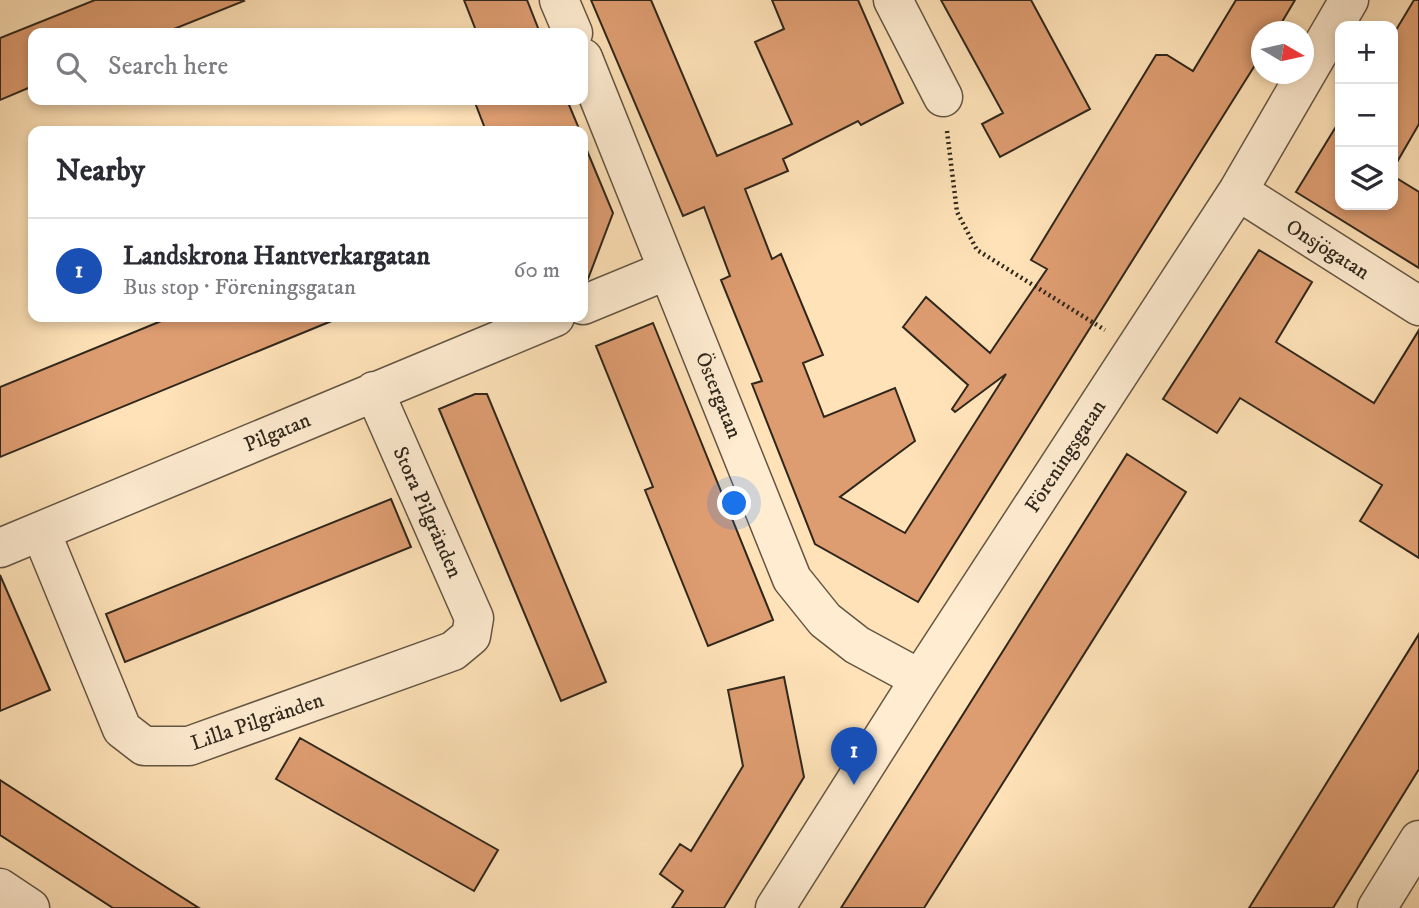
<!DOCTYPE html>
<html lang="en">
<head>
<meta charset="utf-8">
<style>
  :root { --surface:#fff; --page:#f2f2f3; --text:#2b2b33; --muted:#7c7c81; --line:#e1e1e2; --accent:#db2777 }
  body { margin:0; font-family:"IM FELL DW Pica",serif; background:var(--page); color:var(--text) }
  .controls { position:absolute; right:21px; top:21px; display:grid; overflow:hidden; border-radius:14px; box-shadow:0 4px 10px #0003 }
  .controls button { width:63px; height:63px; display:grid; place-items:center; padding:0; border:0; border-bottom:2px solid var(--line); background:var(--surface); color:var(--text); font:35px sans-serif }
  .compass { position:absolute; left:1251px; top:21px; width:63px; height:63px; border-radius:50%; background:var(--surface); box-shadow:0 4px 10px #0003; rotate:99deg }
  .you { position:absolute; left:735px; top:504px; width:24px; height:24px; margin:-18px; border:5px solid #fff; border-radius:50%; background:#1a73e8; box-shadow:0 0 0 10px #1a73e833 }
  .badge { display:grid; place-items:center; width:46px; height:46px; border-radius:50%; background:var(--accent); color:#fff; font-size:23px; font-weight:700 }
  .pin { position:absolute; translate:-50% -58px; filter:drop-shadow(0 2px 4px #0008) }
  .pin::after { content:''; position:absolute; top:37px; width:24px; height:21px; background:inherit; clip-path:polygon(0 0,100% 0,50% 100%) }
  .list { margin:0; padding:0; list-style:none }
  h2 { display:flex; justify-content:space-between; align-items:center; height:91px; margin:0; padding:0 28px; font-size:30px }
  h2 small { font-size:23px; font-weight:400; color:var(--muted) }
  .list li { display:grid; grid-template-columns:46px 1fr auto; gap:21px; align-items:center; box-sizing:border-box; height:105px; padding:0 28px; border-top:2px solid var(--line) }
  .list b { display:block; font-size:26px; white-space:nowrap }
  .list p { margin:0; font-size:23px; white-space:nowrap; color:var(--muted) }
  .list em { font-size:23px; font-style:normal; color:var(--muted) }
  .icon { flex:none; width:38px; height:38px; fill:none; stroke:currentColor; stroke-width:2; stroke-linecap:round; stroke-linejoin:round }
  .map { position:relative; flex:none; width:1419px; height:908px; overflow:hidden }
  .search { position:absolute; background:var(--surface); box-shadow:0 4px 10px #0003; left:28px; top:28px; width:560px; height:77px; display:flex; align-items:center; gap:18px; box-sizing:border-box; padding:0 24px; border-radius:14px; color:var(--muted); font-size:26px }
  .panel { position:absolute; background:var(--surface); box-shadow:0 4px 10px #0003; left:28px; top:126px; width:560px; height:196px; border-radius:14px }
  .map>svg:first-child { display:block }
</style>
</head>
<body>
<div class="map">
<svg width="1419" height="908" viewBox="0 0 1419 908">
  <rect width="100%" height="100%" fill="#ffe2b8"/>
  <filter id="stains"><feTurbulence type="fractalNoise" baseFrequency=".00286" numOctaves="4"/><feColorMatrix values="0 0 0 0 .2 0 0 0 0 .09 0 0 0 0 .02 0 0 0 .5 -.17"/></filter>
  <radialGradient id="worn" r=".72"><stop offset=".6" stop-color="#630" stop-opacity="0"/><stop offset="1" stop-color="#630" stop-opacity=".3"/></radialGradient>
  <!-- building -->
  <path fill="#de9d71" stroke="#2f271c" stroke-width="2" d="M 95,0 L 243,0 L 244,1 L 164,33 L 33,33 L 33,86 L 0,100 L 0,38 Z
    M 464,0 L 527,0 L 540,33 L 477,33 Z
    M 591,0 L 651,0 L 717,156 L 792,124 L 755,42 L 784,29 L 772,0 L 858,0 L 903,103 L 861,125 L 858,121 L 783,159 L 788,171 L 745,189 L 772,259 L 781,254 L 823,355 L 803,363 L 824,417 L 895,388 L 915,441 L 840,497 L 905,533 L 1006,374 L 955,412 L 952,409 L 968,385 L 903,327 L 926,297 L 990,353 L 1047,269 L 1031,260 L 1156,55 L 1167,55 L 1193,71 L 1236,0 L 1295,0 L 1276,32 L 1262,32 L 1262,54 L 918,602 L 815,544 L 752,384 L 762,381 L 721,280 L 730,276 L 704,207 L 683,216 Z
    M 941,0 L 1031,0 L 1090,109 L 1000,157 L 982,124 L 1003,113 Z
    M 1414,0 L 1419,0 L 1419,124 L 1393,169 L 1393,35 Z
    M 474,100 L 567,100 L 580,131 L 486,131 Z
    M 1340,120 L 1340,205 L 1393,205 L 1393,176 L 1419,192 L 1419,268 L 1296,192 Z
    M 583,141 L 613,213 L 588,279 L 583,281 Z
    M 1259,250 L 1312,282 L 1276,342 L 1374,403 L 1419,330 L 1419,558 L 1360,521 L 1382,485 L 1240,398 L 1217,433 L 1163,399 Z
    M 171,317 L 339,318 L 0,457 L 0,387 Z
    M 653,323 L 773,620 L 708,646 L 645,490 L 653,487 L 596,346 Z
    M 475,394 L 487,394 L 606,682 L 561,701 L 439,409 Z
    M 1127,454 L 1186,492 L 1013,767 L 924,908 L 841,908 Z
    M 391,499 L 411,547 L 125,662 L 106,614 Z
    M 0,575 L 50,690 L 0,711 Z
    M 1419,634 L 1419,769 L 1333,908 L 1249,908 Z
    M 784,677 L 804,777 L 724,908 L 672,908 L 683,891 L 660,874 L 680,844 L 691,851 L 743,766 L 728,690 Z
    M 300,738 L 498,850 L 474,891 L 276,779 Z
    M 0,780 L 136,868 L 199,908 L 113,908 L 0,835 Z"/>
  <g fill="none" stroke-linecap="round" stroke-linejoin="round">
    <!-- street casing -->
    <g stroke="#635643" stroke-width="41">
      <path id="street" d="M 559,0 L 573,33
        M 893,0 L 943,97
        M 583,58 L 792,579 L 825,620 L 857,645 L 920,679
        M 1238,191 L 1419,306
        M 583,305 L 668,270
        M 41,532 L 122,729 L 144,746 L 189,746 L 453,651 L 471,636 L 474,618 L 374,391
        M 0,548 L 555,317
        M 0,888 L 30,908
        M 775,908 L 920,679 L 1238,191 L 1349,0
        M 1377,908 L 1419,840"/>
    </g>
    <!-- path -->
    <path stroke="#2f271c" stroke-width="4.5" stroke-dasharray="2 3.5" stroke-linecap="butt" d="M 947,131 L 957,212 L 977,250 L 1105,330"/>
    <!-- street -->
    <use href="#street" stroke="#ffecd1" stroke-width="38"/>
  </g>
  <g text-anchor="middle" stroke-width="5" stroke-linejoin="round" paint-order="stroke">
    <!-- street labels -->
    <g font-size="21" fill="#2f271c" stroke="#ffecd1">
      <text transform="translate(1328 249) rotate(32)" y="7">Onsjögatan</text>
      <text transform="translate(719 395) rotate(68)" y="7">Östergatan</text>
      <text transform="translate(277 432) rotate(-23)" y="7">Pilgatan</text>
      <text transform="translate(1065 456) rotate(-57)" y="7">Föreningsgatan</text>
      <text transform="translate(428 512) rotate(66)" y="7">Stora Pilgränden</text>
      <text transform="translate(257 721) rotate(-19)" y="7">Lilla Pilgränden</text>
    </g>
  </g>
  <rect width="100%" height="100%" filter="url(#stains)"/>
  <rect width="100%" height="100%" fill="url(#worn)"/>
</svg>
<div class="controls">
<button>+</button>
<button>−</button>
<button><svg class="icon" aria-label="layers" viewBox="0 0 24 24"><path d="M12 4l9 5-9 5-9-5zM3 14l9 5 9-5"/></svg></button>
</div>
<svg class="compass" viewBox="-18 -18 36 36"><path d="M0-13l5 13h-10z" fill="#e53935"/><path d="M0 13l5-13h-10z" fill="#7c7c81"/></svg>
<div class="you"></div>
<div class="pin badge" style="left:854px;top:785px;background:#1a4fb4">1</div>
<div class="search"><svg class="icon" aria-label="search" viewBox="0 0 24 24"><circle cx="10" cy="10" r="6"/><path d="M15 15l6 6"/></svg>Search here</div>
<section class="panel">
<h2>Nearby<small></small></h2>
<ul class="list">
<li><span class="badge" style="background:#1a4fb4">1</span><div><b>Landskrona Hantverkargatan</b><p>Bus stop · Föreningsgatan</p></div><em>60 m</em></li>
</ul>
</section>
</div>
</body>
</html>
